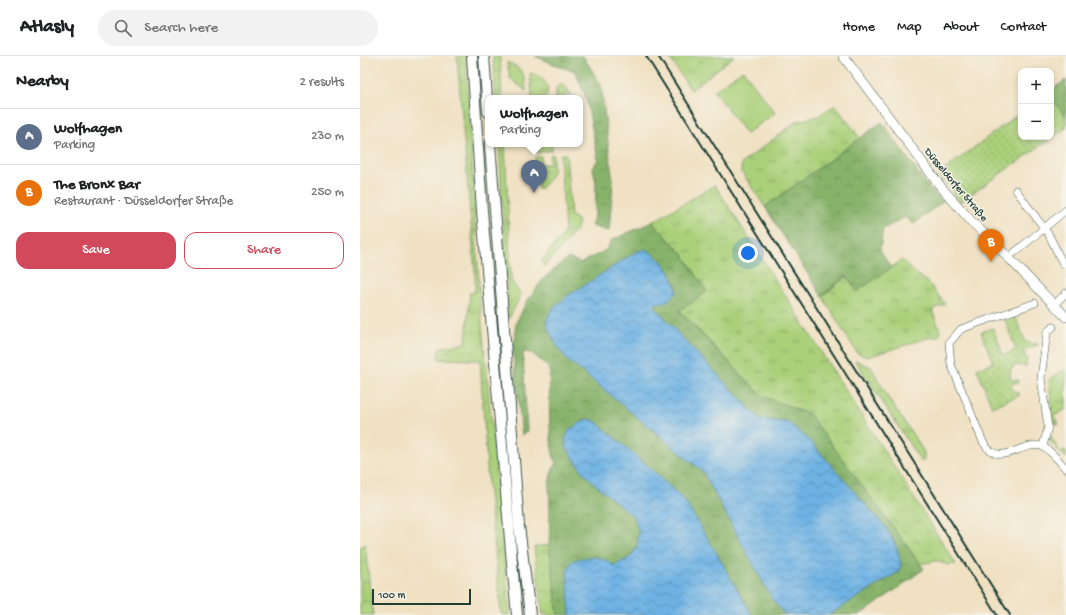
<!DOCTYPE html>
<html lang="en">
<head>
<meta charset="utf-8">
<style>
  :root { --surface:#fff; --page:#f2f2f2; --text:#202124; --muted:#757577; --line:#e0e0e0; --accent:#d1495b }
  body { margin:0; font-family:"Gochi Hand",sans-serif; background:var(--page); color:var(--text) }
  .controls { position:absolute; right:12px; top:12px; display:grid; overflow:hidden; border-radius:8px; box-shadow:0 2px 6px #0003 }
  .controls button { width:36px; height:36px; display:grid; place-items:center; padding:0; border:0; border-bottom:1px solid var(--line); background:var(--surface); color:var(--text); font:20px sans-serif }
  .scale { position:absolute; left:12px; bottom:10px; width:99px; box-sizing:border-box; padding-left:4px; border:2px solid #1f3d34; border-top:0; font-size:11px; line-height:14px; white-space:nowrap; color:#1f3d34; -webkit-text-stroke:3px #f7f3e8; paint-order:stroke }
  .you { position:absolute; left:388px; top:197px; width:14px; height:14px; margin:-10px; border:3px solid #fff; border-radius:50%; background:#1a73e8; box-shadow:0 0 0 6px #1a73e833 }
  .badge { display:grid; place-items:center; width:26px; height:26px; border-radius:50%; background:var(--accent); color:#fff; font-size:13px; font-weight:700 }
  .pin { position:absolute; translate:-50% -33px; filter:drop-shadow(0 1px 2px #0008) }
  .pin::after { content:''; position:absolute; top:21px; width:14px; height:12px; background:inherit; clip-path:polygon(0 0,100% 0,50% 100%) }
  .popup { position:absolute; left:125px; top:39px; width:98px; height:52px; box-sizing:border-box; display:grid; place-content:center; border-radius:8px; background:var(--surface); filter:drop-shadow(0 1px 3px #0005); font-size:13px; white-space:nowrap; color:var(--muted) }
  .popup b { font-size:15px; color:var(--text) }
  .popup::after { content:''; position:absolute; left:50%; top:100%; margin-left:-8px; border:8px solid transparent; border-top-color:var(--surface) }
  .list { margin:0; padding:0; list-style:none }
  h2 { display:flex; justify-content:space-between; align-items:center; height:52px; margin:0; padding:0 16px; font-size:17px }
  h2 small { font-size:13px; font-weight:400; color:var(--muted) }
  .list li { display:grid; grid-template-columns:26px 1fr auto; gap:12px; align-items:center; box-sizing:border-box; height:56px; padding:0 16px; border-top:1px solid var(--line) }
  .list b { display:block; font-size:15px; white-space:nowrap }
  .list p { margin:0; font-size:13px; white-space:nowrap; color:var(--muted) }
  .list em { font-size:13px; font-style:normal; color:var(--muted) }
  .actions { display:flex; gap:8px; padding:12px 16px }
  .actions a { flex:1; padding:9px 0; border:1px solid var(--accent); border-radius:12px; text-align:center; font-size:14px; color:var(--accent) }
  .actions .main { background:var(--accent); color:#fff }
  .icon { flex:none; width:22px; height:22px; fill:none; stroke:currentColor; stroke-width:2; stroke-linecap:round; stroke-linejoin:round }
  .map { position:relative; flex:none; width:706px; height:559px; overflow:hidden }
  header { display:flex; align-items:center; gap:24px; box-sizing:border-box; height:56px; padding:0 20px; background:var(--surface); border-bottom:1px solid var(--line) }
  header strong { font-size:19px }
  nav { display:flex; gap:22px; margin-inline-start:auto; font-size:14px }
  .search { width:280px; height:36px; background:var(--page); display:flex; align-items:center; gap:10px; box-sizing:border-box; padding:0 14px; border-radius:22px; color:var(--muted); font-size:15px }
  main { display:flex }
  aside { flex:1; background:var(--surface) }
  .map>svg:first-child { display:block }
</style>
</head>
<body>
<header>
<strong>Atlasly</strong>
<div class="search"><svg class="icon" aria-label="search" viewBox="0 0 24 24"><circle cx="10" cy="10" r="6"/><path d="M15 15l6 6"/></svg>Search here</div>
<nav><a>Home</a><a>Map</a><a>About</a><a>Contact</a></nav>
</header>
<main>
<aside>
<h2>Nearby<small>2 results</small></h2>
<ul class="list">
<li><span class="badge" style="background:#5c6f8a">A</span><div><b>Wolfhagen</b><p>Parking</p></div><em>230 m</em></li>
<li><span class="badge" style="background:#e8710a">B</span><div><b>The Bronx Bar</b><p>Restaurant · Düsseldorfer Straße</p></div><em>250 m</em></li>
</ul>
<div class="actions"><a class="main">Save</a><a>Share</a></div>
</aside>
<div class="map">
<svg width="706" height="559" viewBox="0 0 706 559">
  <defs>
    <pattern id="grass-tufts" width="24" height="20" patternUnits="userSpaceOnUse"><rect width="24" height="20" fill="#aad07a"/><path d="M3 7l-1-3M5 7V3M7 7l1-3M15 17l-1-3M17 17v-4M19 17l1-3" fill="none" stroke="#8aaa65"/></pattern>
    <pattern id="forest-crowns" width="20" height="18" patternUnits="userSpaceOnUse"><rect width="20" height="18" fill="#87b26a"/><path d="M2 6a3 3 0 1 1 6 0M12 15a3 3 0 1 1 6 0" fill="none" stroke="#6e9258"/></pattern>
    <pattern id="garden-dots" width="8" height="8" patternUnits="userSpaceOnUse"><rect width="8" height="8" fill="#aad07a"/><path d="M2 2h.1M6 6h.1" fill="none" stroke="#8aaa65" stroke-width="1.8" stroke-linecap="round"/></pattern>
    <pattern id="water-waves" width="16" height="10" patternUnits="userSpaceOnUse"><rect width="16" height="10" fill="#6eb2e4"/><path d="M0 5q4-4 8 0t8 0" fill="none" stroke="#5a92ba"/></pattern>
  </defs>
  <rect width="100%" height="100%" fill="#f7f3e8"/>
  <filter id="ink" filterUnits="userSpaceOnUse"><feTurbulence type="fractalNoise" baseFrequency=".025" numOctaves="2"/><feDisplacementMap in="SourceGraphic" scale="8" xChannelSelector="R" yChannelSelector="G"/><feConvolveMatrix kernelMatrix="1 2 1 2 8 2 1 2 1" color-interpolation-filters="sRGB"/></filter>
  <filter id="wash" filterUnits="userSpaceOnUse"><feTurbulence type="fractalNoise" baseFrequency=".012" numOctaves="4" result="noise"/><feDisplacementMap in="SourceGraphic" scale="16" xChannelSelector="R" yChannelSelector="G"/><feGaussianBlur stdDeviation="0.9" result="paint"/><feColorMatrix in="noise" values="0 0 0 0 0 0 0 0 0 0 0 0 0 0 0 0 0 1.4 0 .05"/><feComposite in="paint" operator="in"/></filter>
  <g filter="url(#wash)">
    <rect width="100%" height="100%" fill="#f0e1c3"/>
    <!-- grass -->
    <path fill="url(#grass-tufts)" stroke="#648657" d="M 97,0 L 106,0 L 120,247 L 150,559 L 142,559 L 141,556 L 128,426 L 120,304 L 78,303 L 79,292 L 106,287 L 110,237 L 115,236 L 115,216 Z
      M 133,0 L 140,0 L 142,42 L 136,42 Z
      M 308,0 L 374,0 L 331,34 Z
      M 147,6 C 164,14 165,17 166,35 L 150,22 Z
      M 170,17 C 182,20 192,29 186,42 L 172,42 Z
      M 200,28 L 208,33 L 211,40 L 206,38 L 204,42 L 196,42 L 196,32 Z
      M 475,49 L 500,82 L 405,151 L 381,115 L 382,107 L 437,65 L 458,60 Z
      M 139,88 L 145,88 L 151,224 L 161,239 L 149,262 L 148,262 Z
      M 182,88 L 192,88 L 192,94 L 177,97 Z
      M 193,98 C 194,120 194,118 179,134 L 178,133 L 175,101 L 181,100 L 181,108 L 190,108 L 190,99 Z
      M 200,98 L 206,98 L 211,160 L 219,165 L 217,173 L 184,211 L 182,204 L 203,178 L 205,172 Z
      M 355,129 L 596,508 L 588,509 L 576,505 L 560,508 L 449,359 L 402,340 L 319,254 L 347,236 L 323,198 L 292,166 Z
      M 542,204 L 557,219 L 568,226 L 585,248 L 572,254 L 581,277 L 577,281 L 571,281 L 507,301 L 497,297 L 462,240 L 487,220 L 497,235 Z
      M 495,304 L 511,311 L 530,345 L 558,386 L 564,397 L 564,404 L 561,406 Z
      M 703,314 L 706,315 L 706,353 L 694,360 L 699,368 L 697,369 L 695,365 L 690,365 L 688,355 L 692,352 L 689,324 Z
      M 690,379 L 700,396 L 705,394 L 706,396 L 706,402 L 690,386 Z
      M 5,488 L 13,559 L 0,559 L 0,491 Z
      M 189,489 L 198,559 L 183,559 L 174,491 Z"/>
    <!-- forest -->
    <path fill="url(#forest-crowns)" stroke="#53784f" d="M 175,0 L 223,0 L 241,29 L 253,127 L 249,175 L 231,170 L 235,159 L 236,127 L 233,112 L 238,103 L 226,42 L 215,15 L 198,10 Z
      M 706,24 L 706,61 L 691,42 L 691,34 Z
      M 522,66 L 569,132 L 583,145 L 554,168 L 545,161 L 523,173 L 520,194 L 531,212 L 497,235 L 486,220 L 462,240 L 405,151 Z
      M 292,166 L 323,198 L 347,236 L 319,255 L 402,340 L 449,358 L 564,513 L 512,551 L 499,559 L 469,559 L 538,516 L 541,509 L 537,492 L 527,473 L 450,385 L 429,367 L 400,363 L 330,290 L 296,252 L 295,248 L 317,236 L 316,229 L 303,206 L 285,193 L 276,196 L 209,239 L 192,253 L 207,304 L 229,321 L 343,416 L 412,543 L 425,559 L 392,559 L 390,555 L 324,444 L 291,413 L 234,364 L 227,363 L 212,399 C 220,411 228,422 240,432 C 247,438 271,455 275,462 C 278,468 279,476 278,483 C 274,515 232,512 207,515 L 210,559 L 198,559 L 189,489 L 190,454 L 189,429 L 191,418 L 196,407 C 188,393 189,331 190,313 L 172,297 L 163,296 L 167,375 L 162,380 L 153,296 L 156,267 L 167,245 L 184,222 L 208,202 L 221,207 L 246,194 L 252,184 Z"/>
    <!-- garden -->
    <path fill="url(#garden-dots)" stroke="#648657" d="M 691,42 L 706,61 L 706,72 L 600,146 L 579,118 L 661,56 L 661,81 L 691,81 Z
      M 654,258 L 666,287 L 671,286 L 673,288 L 677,287 L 678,289 L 665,294 L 664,300 L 667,301 L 666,310 L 653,309 L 653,312 L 651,312 L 650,323 L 658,324 L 658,327 L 654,327 L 650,329 L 656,337 L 658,336 L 660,339 L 632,351 L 617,313 L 633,307 L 621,276 L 633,272 L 643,299 L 656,294 L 644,261 Z"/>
    <!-- pitch -->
    <path fill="#aad07a" stroke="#648657" d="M 383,14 L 415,57 L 386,78 L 354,35 Z"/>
    <!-- water -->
    <path fill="url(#water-waves)" stroke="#46788c" d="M 285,193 C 301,201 314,218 317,236 L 305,247 L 299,247 L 295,248 L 296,252 L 330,290 L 400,363 L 429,367 L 450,385 L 527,473 L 537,492 L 541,509 L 538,516 L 469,559 L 425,559 L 412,543 L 343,416 L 229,321 L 207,304 L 199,293 L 189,275 L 186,265 L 192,253 L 209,239 L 276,196 Z
      M 227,363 L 234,364 L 291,413 L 324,444 L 357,498 L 392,559 L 210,559 L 207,515 L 212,505 C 226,500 242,498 253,510 L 270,502 L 277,491 L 279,476 L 274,461 L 239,432 L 223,416 L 206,391 L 205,385 L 209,374 Z"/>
  </g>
  <g filter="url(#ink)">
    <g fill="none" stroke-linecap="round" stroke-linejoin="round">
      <!-- minor casing -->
      <g stroke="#3e5649" stroke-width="8">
        <path id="minor" d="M 656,134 L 689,179 L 703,208
          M 654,197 L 706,154
          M 675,247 L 601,273 L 589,287 L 591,308 L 623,386 C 640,414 660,385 681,390 C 689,392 701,407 706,413
          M 694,249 L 706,237
          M 683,390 L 688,371 L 681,322 L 687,276 L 693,271"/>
      </g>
      <!-- major casing -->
      <g stroke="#3e5649" stroke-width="10">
        <path id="major" d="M 483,0 L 581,131 L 611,165 L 643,196 L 706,261"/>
      </g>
      <!-- highway casing -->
      <g stroke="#3e5649" stroke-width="12">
        <path id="highway" d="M 112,0 L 122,155 L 152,507 L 157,559
          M 124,0 L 128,56
          M 130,88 L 159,470 L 170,559"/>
      </g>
      <!-- minor -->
      <use href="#minor" stroke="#fff" stroke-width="7"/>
      <!-- major -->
      <use href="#major" stroke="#fff" stroke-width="9"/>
      <!-- highway -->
      <use href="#highway" stroke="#fff" stroke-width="10"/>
      <!-- rail -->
      <path stroke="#1f3d34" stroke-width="2" d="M 286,0 L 637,559
        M 298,0 L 650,559"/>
    </g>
  </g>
  <g text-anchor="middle" stroke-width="3" stroke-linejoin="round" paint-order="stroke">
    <!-- street labels -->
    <g font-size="11" fill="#1f3d34" stroke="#f7f3e8">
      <text transform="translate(597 128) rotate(50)" y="4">Düsseldorfer Straße</text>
    </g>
  </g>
</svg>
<div class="controls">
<button>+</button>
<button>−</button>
</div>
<div class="scale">100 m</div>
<div class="you"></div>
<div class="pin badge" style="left:174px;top:137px;background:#5c6f8a">A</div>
<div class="popup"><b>Wolfhagen</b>Parking</div>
<div class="pin badge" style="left:631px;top:206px;background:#e8710a">B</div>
</div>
</main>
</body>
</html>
